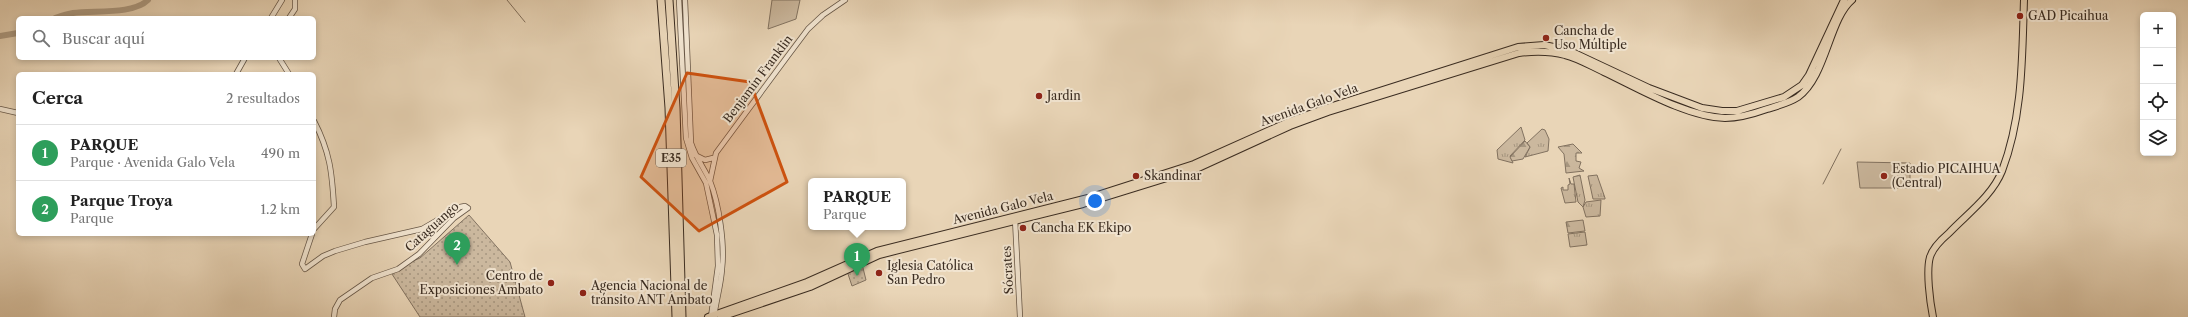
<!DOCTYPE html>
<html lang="es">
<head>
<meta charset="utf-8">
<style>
  :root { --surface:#fff; --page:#f6f6f6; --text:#222; --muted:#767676; --line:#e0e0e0; --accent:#111827 }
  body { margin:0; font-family:"Libre Caslon Text",serif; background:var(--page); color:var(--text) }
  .controls { position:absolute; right:12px; top:12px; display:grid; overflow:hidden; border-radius:6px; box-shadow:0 2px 6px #0003 }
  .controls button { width:36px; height:36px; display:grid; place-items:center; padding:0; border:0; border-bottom:1px solid var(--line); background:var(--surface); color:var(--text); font:20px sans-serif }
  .you { position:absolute; left:1095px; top:201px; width:14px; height:14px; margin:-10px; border:3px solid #fff; border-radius:50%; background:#1a73e8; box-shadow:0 0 0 6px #1a73e833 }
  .badge { display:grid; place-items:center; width:26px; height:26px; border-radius:50%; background:var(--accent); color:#fff; font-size:13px; font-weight:700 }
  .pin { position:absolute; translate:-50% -33px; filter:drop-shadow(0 1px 2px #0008) }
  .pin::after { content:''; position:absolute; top:21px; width:14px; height:12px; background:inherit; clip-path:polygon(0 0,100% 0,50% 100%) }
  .popup { position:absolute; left:808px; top:178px; width:98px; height:52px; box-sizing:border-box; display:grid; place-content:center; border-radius:6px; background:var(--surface); filter:drop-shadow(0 1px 3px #0005); font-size:13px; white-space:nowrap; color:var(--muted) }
  .popup b { font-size:15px; color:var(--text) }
  .popup::after { content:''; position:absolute; left:50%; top:100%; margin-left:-8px; border:8px solid transparent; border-top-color:var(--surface) }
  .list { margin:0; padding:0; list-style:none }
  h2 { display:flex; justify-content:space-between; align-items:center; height:52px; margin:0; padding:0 16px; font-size:17px }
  h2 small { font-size:13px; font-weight:400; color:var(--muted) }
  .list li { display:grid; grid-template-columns:26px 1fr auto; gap:12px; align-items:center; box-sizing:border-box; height:56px; padding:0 16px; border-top:1px solid var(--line) }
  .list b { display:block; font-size:15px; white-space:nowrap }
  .list p { margin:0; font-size:13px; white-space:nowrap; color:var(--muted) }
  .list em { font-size:13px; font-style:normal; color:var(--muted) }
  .icon { flex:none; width:22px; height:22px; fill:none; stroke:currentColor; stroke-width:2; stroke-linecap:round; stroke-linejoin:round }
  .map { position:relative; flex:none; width:2188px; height:317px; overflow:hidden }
  .search { position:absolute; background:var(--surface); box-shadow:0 2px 6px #0003; left:16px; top:16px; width:300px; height:44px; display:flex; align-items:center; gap:10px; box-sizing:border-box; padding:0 14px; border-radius:6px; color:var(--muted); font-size:15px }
  .panel { position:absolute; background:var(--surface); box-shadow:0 2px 6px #0003; left:16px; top:72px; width:300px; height:164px; border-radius:6px }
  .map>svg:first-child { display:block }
</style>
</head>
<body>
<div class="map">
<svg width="2188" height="317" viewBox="0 0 2188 317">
  <defs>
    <pattern id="grass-tufts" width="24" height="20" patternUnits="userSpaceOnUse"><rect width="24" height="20" fill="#cbb89e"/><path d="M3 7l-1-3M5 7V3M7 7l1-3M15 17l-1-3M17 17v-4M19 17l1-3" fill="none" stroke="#a69680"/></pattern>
    <pattern id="forest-firs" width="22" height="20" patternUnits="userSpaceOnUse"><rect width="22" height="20" fill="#cbb89e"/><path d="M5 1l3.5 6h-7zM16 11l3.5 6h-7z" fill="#a69680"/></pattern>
    <pattern id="park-dots" width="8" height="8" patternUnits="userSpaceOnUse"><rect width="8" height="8" fill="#cbb89e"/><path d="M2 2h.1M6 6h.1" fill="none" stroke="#a69680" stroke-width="1.8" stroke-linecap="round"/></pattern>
  </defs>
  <rect width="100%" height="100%" fill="#e9d5b7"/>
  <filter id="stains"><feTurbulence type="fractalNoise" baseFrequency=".005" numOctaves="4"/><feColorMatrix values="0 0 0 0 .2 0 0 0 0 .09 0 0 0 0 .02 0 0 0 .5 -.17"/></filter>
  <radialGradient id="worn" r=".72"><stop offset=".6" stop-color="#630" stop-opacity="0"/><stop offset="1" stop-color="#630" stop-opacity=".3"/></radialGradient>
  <!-- grass -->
  <path fill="url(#grass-tufts)" stroke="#827260" d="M 1521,127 L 1525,140 L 1510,156 L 1513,163 L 1498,159 L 1497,150 Z
    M 1542,129 L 1545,130 L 1549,139 L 1548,151 L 1525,157 L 1530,147 L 1527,143 Z
    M 1580,175 L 1585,200 L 1583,207 L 1586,202 L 1601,200 L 1600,216 L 1586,217 L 1583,207 L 1578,202 L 1573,177 Z
    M 1597,175 L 1605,198 L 1605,199 L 1593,199 L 1588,176 Z
    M 1569,178 L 1571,184 L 1574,184 L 1576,202 L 1565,203 L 1561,188 L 1563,187 L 1563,190 L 1568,190 L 1568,185 L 1570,184 Z
    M 1585,232 L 1587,245 L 1570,247 L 1568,234 Z"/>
  <!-- forest -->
  <path fill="url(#forest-firs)" stroke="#827260" d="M 1525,141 L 1530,147 L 1523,159 L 1512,161 L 1510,157 Z
    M 1573,144 L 1582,153 L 1576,153 L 1576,161 L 1581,162 L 1579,168 L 1584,171 L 1566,173 L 1564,154 L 1558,147 Z
    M 1583,220 L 1585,231 L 1568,233 L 1566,222 Z"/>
  <!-- park -->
  <path fill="url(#park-dots)" stroke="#827260" d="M 469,215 L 510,262 L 525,317 L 420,317 L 390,271 L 420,258 Z
    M 862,264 L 866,280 L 852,286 L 847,271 Z"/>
  <!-- pitch -->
  <path fill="#cbb89e" stroke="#827260" d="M 772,0 L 800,0 L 796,19 L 768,29 Z
    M 1857,162 L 1910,163 L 1910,188 L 1860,188 Z"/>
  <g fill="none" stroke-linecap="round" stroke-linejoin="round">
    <!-- stream -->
    <path stroke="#806f5c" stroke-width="1" d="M 507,0 L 525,22
      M 1823,184 L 1841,149"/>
    <!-- river -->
    <path stroke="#ae9c84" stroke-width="6" d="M 55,18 C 61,16 67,14 73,13 C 94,10 133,15 148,0
      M 0,36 L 18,33"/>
    <!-- minor casing -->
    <g stroke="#665646" stroke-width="6">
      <path id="minor" d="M 679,0 L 686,138 L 692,158 L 706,183 L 717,235 L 718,266 L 711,317
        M 685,0 L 691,143 C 696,158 704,168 710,181 C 719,204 725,244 722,269 C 721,285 716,301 714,317
        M 271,18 L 282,0
        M 289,18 L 295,9 L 295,0
        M 279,58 L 289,74
        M 236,74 L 245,58
        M 0,109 L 18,113
        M 314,121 C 330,152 332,172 334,207 L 314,229
        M 695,155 L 705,160 L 713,158
        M 710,181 L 716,153 L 787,57 L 808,29 L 823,15 L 845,0
        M 1015,219 L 1020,317
        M 312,234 L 302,264 L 305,269 L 323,256 L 335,251 L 365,242 L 422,229 L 460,207 L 465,206 L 468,208 L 454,218 L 419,254 L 398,269 L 372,278 L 340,300 L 335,309 L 334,317"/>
    </g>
    <!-- major casing -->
    <g stroke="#3a2c21" stroke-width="8">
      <path id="major" d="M 708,317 L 807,282 L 877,251 L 1088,198 L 1194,164 L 1288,122 L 1326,108 L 1518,47 L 1544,45 L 1568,50 L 1649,88 L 1702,108 L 1722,111 L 1737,111 L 1784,97 L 1802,85 L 1809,75 L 1844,0
        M 721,317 L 810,287 L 879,255 L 1083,204 L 1196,169 L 1290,126 L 1328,112 L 1519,53 C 1535,51 1550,51 1565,55 C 1578,58 1591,66 1604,72 C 1638,88 1687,117 1725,118 C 1740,118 1753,114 1767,109 C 1777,106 1789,103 1798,97 C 1826,77 1829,19 1852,0
        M 1933,317 C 1930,302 1926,271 1930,257 C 1933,247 1942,239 1949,233 C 1967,214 1992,196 2002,171 C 2023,116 2022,58 2024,0"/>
    </g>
    <!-- highway casing -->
    <g stroke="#3a2c21" stroke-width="9">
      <path id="highway" d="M 661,0 L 669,108 L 676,317
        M 669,0 L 676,108 L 682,317"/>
    </g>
    <!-- minor -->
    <use href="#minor" stroke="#f1e4d0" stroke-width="4.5"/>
    <!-- major -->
    <use href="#major" stroke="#e9d5b7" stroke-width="6"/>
    <!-- highway -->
    <use href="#highway" stroke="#e9d5b7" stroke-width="7"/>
  </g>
  <!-- marked area -->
  <path fill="#ce520f" fill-opacity="0.2" stroke="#ce520f" stroke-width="3" stroke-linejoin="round" d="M 687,73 L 750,82 L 787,182 L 699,231 L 641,177 Z"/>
  <!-- markers -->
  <g fill="#8f2418" stroke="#f1e4d0" stroke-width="1.5">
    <circle cx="2020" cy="16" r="4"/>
    <circle cx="1546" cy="38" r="4"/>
    <circle cx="1039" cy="96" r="4"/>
    <circle cx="1136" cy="176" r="4"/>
    <circle cx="1884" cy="176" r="4"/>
    <circle cx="1023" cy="228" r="4"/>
    <circle cx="879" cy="273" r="4"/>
    <circle cx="551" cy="283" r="4"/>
    <circle cx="583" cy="293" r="4"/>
  </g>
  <g text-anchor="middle" stroke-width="4" stroke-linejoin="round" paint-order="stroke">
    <!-- shield labels -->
    <rect fill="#f1e4d0" stroke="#716356" stroke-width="1" x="656" y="149" width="30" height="18" rx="3"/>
    <g font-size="11" font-weight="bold" fill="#3a2c21">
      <text x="671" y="162">E35</text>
    </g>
    <!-- poi labels -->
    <g font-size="12" fill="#3a2c21" stroke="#f1e4d0" text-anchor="start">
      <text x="2028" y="20">GAD Picaihua</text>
      <text x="1554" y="35">Cancha de<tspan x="1554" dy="14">Uso Múltiple</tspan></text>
      <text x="1047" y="100">Jardin</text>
      <text x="1892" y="173">Estadio PICAIHUA<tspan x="1892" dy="14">(Central)</tspan></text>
      <text x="1144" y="180">Skandinar</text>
      <text x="1031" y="232">Cancha EK Ekipo</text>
      <text x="887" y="270">Iglesia Católica<tspan x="887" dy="14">San Pedro</tspan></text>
      <text x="543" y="280" text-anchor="end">Centro de<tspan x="543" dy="14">Exposiciones Ambato</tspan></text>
      <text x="591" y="290">Agencia Nacional de<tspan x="591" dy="14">tránsito ANT Ambato</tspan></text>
    </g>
    <!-- street labels -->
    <g font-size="12" fill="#3a2c21" stroke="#f1e4d0">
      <text transform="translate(758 79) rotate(-53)" y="4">Benjamín Franklin</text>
      <text transform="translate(1309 105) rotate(-20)" y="4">Avenida Galo Vela</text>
      <text transform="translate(1003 208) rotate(-14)" y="4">Avenida Galo Vela</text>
      <text transform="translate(432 227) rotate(-42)" y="4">Cataguango</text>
      <text transform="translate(1008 270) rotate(-93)" y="4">Sócrates</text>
    </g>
  </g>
  <rect width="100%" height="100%" filter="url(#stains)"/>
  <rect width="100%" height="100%" fill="url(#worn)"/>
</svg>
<div class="controls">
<button>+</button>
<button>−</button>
<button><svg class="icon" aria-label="locate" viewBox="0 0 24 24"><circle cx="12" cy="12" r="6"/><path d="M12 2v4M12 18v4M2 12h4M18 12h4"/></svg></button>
<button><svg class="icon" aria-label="layers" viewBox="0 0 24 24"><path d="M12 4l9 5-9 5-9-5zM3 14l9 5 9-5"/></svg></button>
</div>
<div class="you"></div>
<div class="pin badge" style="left:857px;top:276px;background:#2e9e5b">1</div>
<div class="popup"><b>PARQUE</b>Parque</div>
<div class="pin badge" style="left:457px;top:265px;background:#2e9e5b">2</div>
<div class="search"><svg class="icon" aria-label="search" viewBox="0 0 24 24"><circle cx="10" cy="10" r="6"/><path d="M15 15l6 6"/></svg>Buscar aquí</div>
<section class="panel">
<h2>Cerca<small>2 resultados</small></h2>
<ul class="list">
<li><span class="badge" style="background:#2e9e5b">1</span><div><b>PARQUE</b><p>Parque · Avenida Galo Vela</p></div><em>490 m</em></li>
<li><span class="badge" style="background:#2e9e5b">2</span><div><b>Parque Troya</b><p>Parque</p></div><em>1.2 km</em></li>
</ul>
</section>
</div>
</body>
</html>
